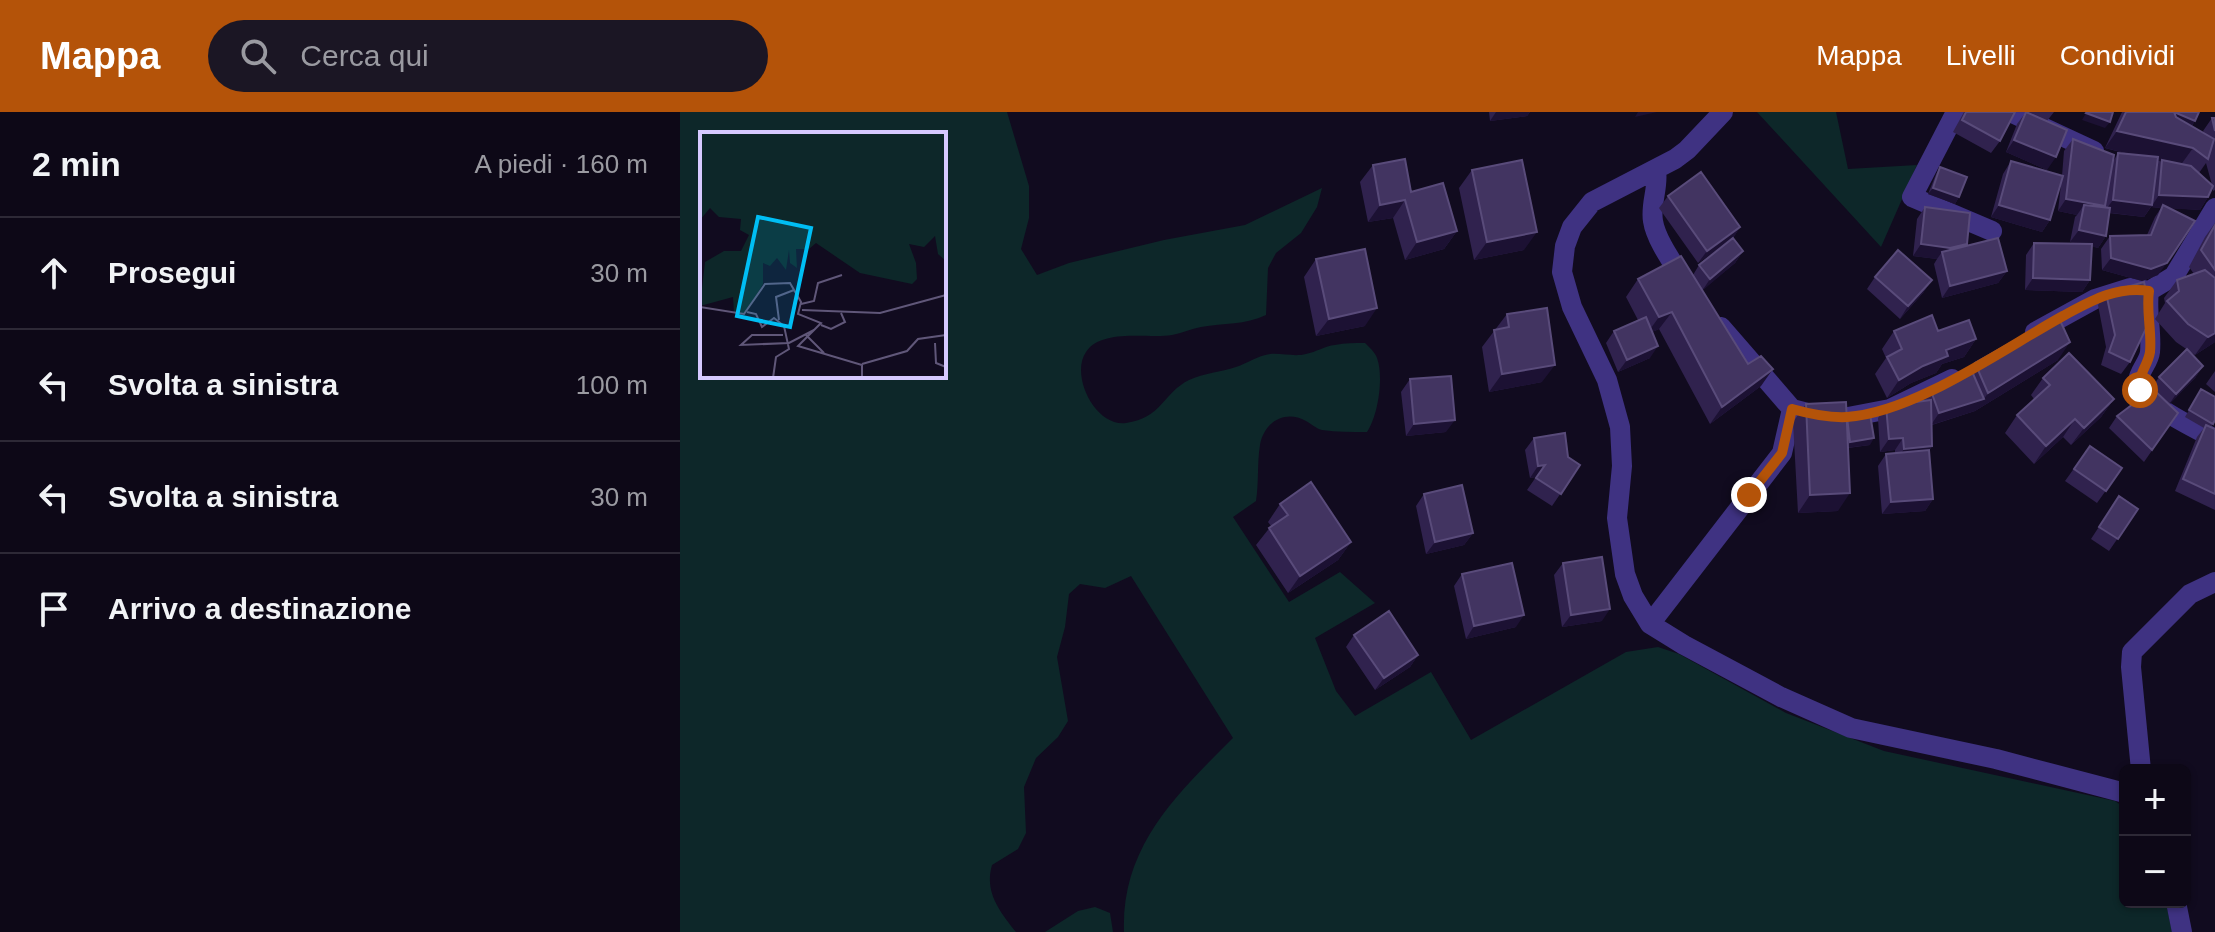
<!DOCTYPE html>
<html lang="it">
<head>
<meta charset="utf-8">
<style>
  :root { --surface:#0d0817; --page:#1b1624; --text:#f1f3f6; --muted:#9a9aa1; --line:#2d2936; --accent:#b45309 }
  body { margin:0; font-family:Arial,sans-serif; background:var(--page); color:var(--text) }
  .controls { position:absolute; right:24px; bottom:24px; display:grid; overflow:hidden; border-radius:12px; box-shadow:0 2px 6px #0004 }
  .controls button { width:72px; height:72px; display:grid; place-items:center; padding:0; border:0; border-bottom:2px solid var(--line); background:var(--surface); color:var(--text); font:40px sans-serif }
  .stop { position:absolute; width:24px; height:24px; margin:-18px; border:6px solid #b45309; border-radius:50%; background:#fff }
  .stop.end { background:#b45309; border-color:#fff; box-shadow:0 2px 8px #0008 }
  .list { margin:0; padding:0; list-style:none }
  h2 { display:flex; justify-content:space-between; align-items:center; height:104px; margin:0; padding:0 32px; font-size:34px }
  h2 small { font-size:26px; font-weight:400; color:var(--muted) }
  .list li { display:grid; grid-template-columns:52px 1fr auto; gap:24px; align-items:center; box-sizing:border-box; height:112px; padding:0 32px; border-top:2px solid var(--line) }
  .list b { display:block; font-size:30px; white-space:nowrap }
  .list em { font-size:26px; font-style:normal; color:var(--muted) }
  .icon { flex:none; width:44px; height:44px; fill:none; stroke:currentColor; stroke-width:2; stroke-linecap:round; stroke-linejoin:round }
  .map { position:relative; flex:none; width:1535px; height:820px; overflow:hidden }
  header { display:flex; align-items:center; gap:48px; box-sizing:border-box; height:112px; padding:0 40px; background:var(--accent); color:#fff }
  header strong { font-size:38px }
  nav { display:flex; gap:44px; margin-inline-start:auto; font-size:28px }
  .search { width:560px; height:72px; background:var(--page); display:flex; align-items:center; gap:20px; box-sizing:border-box; padding:0 28px; border-radius:44px; color:var(--muted); font-size:30px }
  main { display:flex }
  aside { flex:1; background:var(--surface) }
  .map>svg:first-child { display:block }
</style>
</head>
<body>
<header>
<strong>Mappa</strong>
<div class="search"><svg class="icon" aria-label="search" viewBox="0 0 24 24"><circle cx="10" cy="10" r="6"/><path d="M15 15l6 6"/></svg>Cerca qui</div>
<nav><a>Mappa</a><a>Livelli</a><a>Condividi</a></nav>
</header>
<main>
<aside>
<h2>2 min<small>A piedi · 160 m</small></h2>
<ul class="list">
<li><svg class="icon" aria-label="ahead" viewBox="0 0 24 24"><path d="M12 20V5M6 11l6-6 6 6"/></svg><div><b>Prosegui</b></div><em>30 m</em></li>
<li><svg class="icon" aria-label="left" viewBox="0 0 24 24"><path d="M17 20v-9H6M10 6l-5 5 5 5"/></svg><div><b>Svolta a sinistra</b></div><em>100 m</em></li>
<li><svg class="icon" aria-label="left" viewBox="0 0 24 24"><path d="M17 20v-9H6M10 6l-5 5 5 5"/></svg><div><b>Svolta a sinistra</b></div><em>30 m</em></li>
<li><svg class="icon" aria-label="arrive" viewBox="0 0 24 24"><path d="M6 21V4h12l-3 4 3 4H6"/></svg><div><b>Arrivo a destinazione</b></div></li>
</ul>
</aside>
<div class="map">
<svg width="1535" height="820" viewBox="0 0 1535 820">
  <rect width="100%" height="100%" fill="#110b1f"/>
  <!-- green -->
  <path fill="#0d2729" fill-rule="evenodd" d="M 0,0 L 327,0 L 349,74 L 349,106 L 341,137 L 357,163 L 389,151 L 484,128 L 565,113 L 642,76 L 637,95 L 621,121 L 596,141 L 588,156 L 586,203 C 565,213 544,211 521,215 C 511,217 502,221 492,223 C 469,227 422,216 406,240 C 390,263 415,315 446,311 C 482,306 483,281 509,268 C 524,261 541,260 556,255 C 568,251 577,244 590,242 C 602,241 615,245 626,242 C 636,240 645,234 655,233 C 665,231 675,231 685,231 C 689,235 695,240 697,246 C 704,265 698,304 687,320 C 672,320 657,320 642,318 C 635,316 632,312 626,309 C 605,297 584,310 580,333 C 577,351 579,370 576,389 L 553,405 L 609,490 L 660,460 L 695,491 L 635,526 L 656,579 L 675,604 L 751,560 L 791,628 L 946,540 L 978,535 L 999,542 L 1106,601 L 1204,639 L 1435,689 L 1445,696 L 1445,790 L 1486,790 L 1492,820 L 444,820 C 441,734 497,682 553,626 L 451,464 L 425,476 L 400,472 L 389,482 L 385,515 L 377,545 L 388,609 L 378,625 L 356,646 L 344,675 L 346,721 L 338,737 L 312,753 C 304,780 320,800 336,820 L 0,820 ZM 22,22 L 264,22 L 264,264 L 22,264 Z
    M 1077,0 L 1156,0 L 1168,57 L 1237,53 L 1201,135 Z
    M 415,795 L 430,801 L 433,820 L 365,820 L 398,799 Z"/>
  <g fill="none" stroke-linecap="round" stroke-linejoin="round">
    <!-- minor -->
    <path stroke="#3f3282" stroke-width="20" d="M 1043,0 L 1007,38 L 995,47 L 912,90 L 892,115 L 885,134 L 882,160 L 892,195 L 927,268 L 940,315 L 942,354 L 937,406 L 945,462 L 953,484 L 970,512 L 1004,533 L 1101,585 L 1171,616 L 1316,647 L 1445,681
      M 1276,0 L 1232,85 L 1312,119
      M 1330,0 L 1414,39
      M 976,58 C 979,75 970,92 973,109 C 976,129 996,155 1006,172
      M 1535,96 L 1494,164 L 1469,179 C 1466,199 1472,220 1470,240 C 1469,250 1459,259 1458,269 C 1457,290 1519,318 1535,327
      M 1041,215 L 1112,297 L 1139,304 L 1168,305 L 1210,297 L 1272,267
      M 1355,220 L 1415,187 L 1450,176 L 1469,179
      M 970,512 L 1102,341 L 1112,297
      M 1461,658 L 1451,555 L 1452,540 L 1510,482 L 1535,470
      M 1496,790 L 1502,820"/>
  </g>
  <!-- wall -->
  <path fill="#30224e" fill-rule="evenodd" d="M 809,0 L 850,0 L 847,4 L 810,9 Z
    M 1284,0 L 1335,0 L 1320,29 L 1311,41 L 1273,20 Z
    M 1346,0 L 1374,0 L 1367,9 L 1367,58 L 1326,40 L 1337,12 Z
    M 1442,0 L 1519,0 L 1512,14 L 1524,21 L 1523,19 L 1532,6 L 1535,6 L 1535,78 L 1533,79 L 1533,76 L 1528,85 L 1520,98 L 1490,96 L 1478,163 L 1462,169 L 1422,158 L 1421,137 L 1430,124 L 1467,123 L 1475,105 L 1481,96 L 1471,95 L 1464,105 L 1429,101 L 1426,124 L 1418,136 L 1412,134 L 1410,168 L 1402,180 L 1345,178 L 1346,143 L 1354,131 L 1401,132 L 1390,130 L 1395,105 L 1397,103 L 1378,99 L 1381,72 L 1370,108 L 1362,120 L 1311,105 L 1323,62 L 1331,49 L 1382,64 L 1384,39 L 1393,27 L 1434,48 L 1438,41 L 1448,42 L 1425,36 ZM 1526,51 L 1532,73 L 1519,61 Z
    M 693,53 L 731,80 L 777,119 L 764,137 L 725,148 L 713,106 L 688,110 L 680,70 Z
    M 1260,55 L 1279,85 L 1275,92 L 1248,82 L 1256,62 Z
    M 792,58 L 844,138 L 794,148 L 779,76 Z
    M 988,84 L 1060,115 L 1053,126 L 1063,139 L 1055,151 L 1022,178 L 1081,274 L 1030,312 L 979,217 L 972,220 L 970,246 L 938,260 L 926,231 L 934,219 L 958,208 L 946,185 L 958,167 L 1013,163 L 1019,153 L 1043,133 L 1018,151 L 979,96 Z
    M 1245,95 L 1285,134 L 1327,159 L 1318,171 L 1262,186 L 1254,152 L 1257,147 L 1233,144 L 1237,107 Z
    M 1535,111 L 1535,230 L 1515,243 L 1496,230 L 1475,207 L 1485,191 L 1484,186 L 1497,168 L 1514,162 L 1509,155 L 1525,125 Z
    M 636,147 L 685,214 L 636,224 L 624,165 Z
    M 1195,165 L 1252,168 L 1243,181 L 1220,207 L 1187,177 Z
    M 1426,181 L 1450,250 L 1441,262 L 1421,253 L 1426,235 L 1418,193 Z
    M 827,202 L 862,270 L 809,280 L 802,235 Z
    M 1214,219 L 1258,219 L 1296,227 L 1284,245 L 1262,252 L 1256,261 L 1231,271 L 1207,286 L 1195,262 L 1206,246 L 1202,237 Z
    M 1378,248 L 1295,299 L 1252,313 L 1252,334 L 1249,339 L 1253,387 L 1245,399 L 1202,402 L 1198,354 L 1206,342 L 1215,341 L 1215,338 L 1200,340 L 1198,306 L 1206,294 L 1242,289 L 1250,276 L 1291,257 L 1295,251 Z
    M 1523,254 L 1515,266 L 1489,292 L 1498,301 L 1464,350 L 1429,316 L 1437,304 L 1472,278 L 1471,277 L 1479,265 Z
    M 1535,259 L 1535,280 L 1526,272 Z
    M 1363,266 L 1434,287 L 1421,305 L 1391,333 L 1383,325 L 1354,352 L 1325,321 L 1337,303 L 1354,287 L 1351,283 Z
    M 730,267 L 766,320 L 726,324 L 721,280 Z
    M 1521,277 L 1535,308 L 1531,315 L 1535,317 L 1535,398 L 1495,379 L 1517,325 L 1524,316 L 1505,305 Z
    M 1126,292 L 1167,305 L 1190,333 L 1168,336 L 1158,399 L 1118,401 L 1113,310 Z
    M 854,326 L 900,353 L 872,394 L 847,378 L 856,365 L 850,366 L 845,338 Z
    M 1410,334 L 1442,356 L 1417,391 L 1385,369 Z
    M 744,382 L 793,421 L 784,433 L 746,442 L 736,394 Z
    M 1439,384 L 1458,397 L 1429,439 L 1411,427 Z
    M 600,392 L 671,430 L 658,448 L 608,481 L 576,433 L 591,414 L 588,410 Z
    M 883,451 L 922,509 L 882,515 L 874,463 Z
    M 782,462 L 836,515 L 786,527 L 774,474 Z
    M 674,523 L 738,543 L 730,555 L 695,578 L 666,535 Z"/>
  <!-- shaded-wall -->
  <path fill="#1c1133" d="M 816,0 L 850,0 L 847,4 L 810,9 Z
    M 958,0 L 977,0 L 955,5 Z
    M 1494,0 L 1515,9 L 1507,21 Z
    M 1406,1 L 1430,10 L 1425,16 L 1402,8 Z
    M 1437,19 L 1513,36 L 1500,54 L 1425,36 Z
    M 1334,28 L 1376,45 L 1367,58 L 1326,40 Z
    M 1253,76 L 1279,85 L 1275,92 L 1248,82 Z
    M 1479,83 L 1528,85 L 1520,98 L 1482,96 L 1483,93 L 1481,96 L 1471,95 Z
    M 1386,87 L 1425,94 L 1416,106 L 1404,93 L 1397,103 L 1378,99 Z
    M 725,88 L 713,106 L 688,110 L 700,93 Z
    M 1433,88 L 1472,93 L 1464,105 L 1424,100 Z
    M 1319,93 L 1370,108 L 1362,120 L 1311,105 Z
    M 1060,115 L 1052,128 L 1018,151 L 1027,139 Z
    M 1399,118 L 1426,124 L 1418,136 L 1390,130 Z
    M 777,119 L 764,137 L 725,148 L 737,130 Z
    M 857,120 L 844,138 L 794,148 L 807,130 Z
    M 1241,132 L 1287,132 L 1278,144 L 1262,140 L 1257,147 L 1233,144 Z
    M 1063,139 L 1055,151 L 1022,179 L 1030,167 Z
    M 1431,146 L 1487,151 L 1478,163 L 1462,169 L 1422,158 Z
    M 1327,159 L 1318,171 L 1262,186 L 1270,174 Z
    M 1353,166 L 1410,168 L 1402,180 L 1345,178 Z
    M 1252,168 L 1243,181 L 1220,207 L 1228,194 Z
    M 697,196 L 685,214 L 636,224 L 649,207 Z
    M 992,200 L 979,217 L 966,223 L 979,205 Z
    M 1535,221 L 1535,230 L 1515,243 L 1528,225 Z
    M 1296,227 L 1284,245 L 1262,252 L 1256,261 L 1231,271 L 1207,286 L 1219,268 L 1266,238 Z
    M 1390,230 L 1378,248 L 1295,299 L 1251,313 L 1259,301 L 1304,287 L 1308,281 Z
    M 978,234 L 970,246 L 938,260 L 947,248 Z
    M 875,253 L 862,270 L 809,280 L 822,262 Z
    M 1523,254 L 1515,266 L 1488,294 L 1496,282 Z
    M 1093,257 L 1081,274 L 1030,312 L 1042,295 Z
    M 1434,287 L 1421,305 L 1391,333 L 1404,316 Z
    M 1395,307 L 1383,325 L 1354,352 L 1366,334 Z
    M 775,308 L 766,320 L 726,324 L 734,312 Z
    M 1194,326 L 1190,333 L 1165,336 L 1170,330 Z
    M 1223,326 L 1215,338 L 1200,340 L 1209,327 Z
    M 1252,334 L 1244,346 L 1216,349 L 1224,337 Z
    M 865,353 L 856,365 L 850,366 L 858,354 Z
    M 1170,381 L 1158,399 L 1118,401 L 1130,383 Z
    M 1253,387 L 1245,399 L 1202,402 L 1211,390 Z
    M 793,421 L 784,433 L 746,442 L 755,430 Z
    M 671,430 L 658,448 L 608,481 L 620,464 Z
    M 930,497 L 922,509 L 882,515 L 891,503 Z
    M 844,503 L 836,515 L 786,527 L 794,514 Z
    M 738,543 L 730,555 L 695,578 L 704,566 Z"/>
  <!-- building -->
  <path fill="#423461" stroke="#594b7a" stroke-width="2" d="M 1286,0 L 1335,0 L 1320,29 L 1282,8 Z
    M 1346,0 L 1387,18 L 1376,45 L 1334,28 Z
    M 1407,0 L 1433,0 L 1430,10 L 1406,1 Z
    M 1446,0 L 1494,0 L 1496,5 L 1534,27 L 1528,47 L 1513,36 L 1437,19 Z
    M 1494,0 L 1519,0 L 1515,9 Z
    M 1532,6 L 1535,6 L 1535,19 Z
    M 1393,27 L 1434,43 L 1425,94 L 1386,87 Z
    M 1438,41 L 1478,45 L 1472,93 L 1433,88 Z
    M 725,47 L 731,80 L 763,71 L 777,119 L 737,130 L 725,88 L 700,93 L 693,53 Z
    M 842,48 L 857,120 L 807,130 L 792,58 Z
    M 1482,48 L 1511,54 L 1533,74 L 1528,85 L 1479,83 Z
    M 1331,49 L 1383,64 L 1370,108 L 1319,93 Z
    M 1260,55 L 1287,65 L 1279,85 L 1253,76 Z
    M 1021,60 L 1060,115 L 1027,139 L 988,84 Z
    M 1404,93 L 1430,96 L 1426,124 L 1399,118 Z
    M 1483,93 L 1515,109 L 1487,151 L 1471,157 L 1431,146 L 1430,124 L 1471,123 Z
    M 1245,95 L 1290,101 L 1287,132 L 1270,136 L 1241,132 Z
    M 1535,113 L 1535,158 L 1521,138 Z
    M 1053,126 L 1063,139 L 1030,167 L 1019,153 Z
    M 1318,126 L 1327,159 L 1270,174 L 1262,140 Z
    M 1354,131 L 1412,132 L 1410,168 L 1353,166 Z
    M 685,137 L 697,196 L 649,207 L 636,147 Z
    M 1218,138 L 1252,168 L 1228,194 L 1195,165 Z
    M 1001,144 L 1068,252 L 1081,244 L 1093,257 L 1042,295 L 992,200 L 979,205 L 958,167 Z
    M 1525,158 L 1535,166 L 1535,221 L 1528,225 L 1508,212 L 1487,189 L 1499,179 L 1497,168 Z
    M 1464,170 L 1472,204 L 1450,250 L 1429,240 L 1435,223 L 1426,181 Z
    M 867,196 L 875,253 L 822,262 L 814,218 L 829,215 L 827,202 Z
    M 1252,203 L 1258,219 L 1289,208 L 1296,227 L 1266,238 L 1268,244 L 1243,254 L 1219,268 L 1207,245 L 1222,237 L 1214,219 Z
    M 1378,204 L 1390,230 L 1308,281 L 1295,251 Z
    M 966,205 L 978,234 L 947,248 L 934,219 Z
    M 1507,237 L 1523,254 L 1496,282 L 1479,265 Z
    M 1389,241 L 1434,287 L 1404,316 L 1395,307 L 1366,334 L 1337,303 L 1370,273 L 1363,266 Z
    M 1291,257 L 1304,287 L 1259,301 L 1250,276 Z
    M 771,264 L 775,308 L 734,312 L 730,267 Z
    M 1473,277 L 1498,301 L 1472,338 L 1437,304 Z
    M 1521,277 L 1535,285 L 1535,308 L 1533,312 L 1509,298 Z
    M 1251,288 L 1252,334 L 1224,337 L 1223,326 L 1209,327 L 1206,294 Z
    M 1166,290 L 1170,381 L 1130,383 L 1126,292 Z
    M 1190,302 L 1194,326 L 1170,330 L 1167,305 Z
    M 1526,313 L 1535,317 L 1535,382 L 1503,367 Z
    M 885,321 L 888,345 L 900,353 L 881,382 L 856,366 L 865,353 L 858,354 L 854,326 Z
    M 1410,334 L 1442,356 L 1426,379 L 1394,357 Z
    M 1249,338 L 1253,387 L 1211,390 L 1206,342 Z
    M 631,370 L 671,430 L 620,464 L 589,416 L 608,403 L 600,392 Z
    M 782,373 L 793,421 L 755,430 L 744,382 Z
    M 1439,384 L 1458,397 L 1438,427 L 1419,415 Z
    M 922,445 L 930,497 L 891,503 L 883,451 Z
    M 832,451 L 844,503 L 794,514 L 782,462 Z
    M 709,499 L 738,543 L 704,566 L 674,523 Z"/>
  <g fill="none" stroke-linecap="round" stroke-linejoin="round">
    <!-- route -->
    <path stroke="#b45309" stroke-width="10" d="M 1069,383 L 1102,341 L 1112,297 C 1130,302 1148,306 1167,305 C 1234,301 1323,237 1383,204 C 1411,189 1436,174 1469,179 C 1466,199 1472,219 1470,240 C 1468,254 1457,263 1460,278"/>
  </g>
  <!-- overview -->
  <g transform="translate(20 20)">
    <rect width="246" height="246" fill="#110b1f"/>
    <path d="M 0,0 L 246,0 L 246,129 L 238,122 L 235,104 L 224,115 L 209,112 L 216,131 L 217,147 L 212,152 L 160,141 L 116,111 L 109,117 L 96,117 L 97,136 L 90,131 L 89,118 L 86,138 L 77,126 L 70,134 L 63,131 L 63,152 L 46,181 L 34,181 L 33,165 L 0,174 L 5,130 L 24,119 L 41,119 L 49,103 L 40,98 L 41,87 L 19,85 L 10,76 L 0,88 Z" fill="#0d2729"/>
    <path fill="none" stroke="#605779" stroke-width="2" d="M 101,172 L 114,169 L 118,151 L 142,143M 0,175 L 44,182 L 65,152 L 90,151 L 101,170 L 98,182 L 121,191 L 98,214 L 162,233 L 162,246M 102,178 L 180,181 L 246,163M 47,180 L 56,182 L 62,195 L 74,186 L 84,194 L 89,217 L 76,225 L 73,246M 79,188 L 76,165 L 94,158M 121,193 L 131,197 L 145,190 L 141,181M 105,202 L 124,221M 83,203 L 52,203 L 41,213 L 89,211 L 114,198M 235,211 L 236,231 L 246,235M 162,232 L 207,219 L 218,207 L 246,203"/>
    <path fill="#00bef4" fill-opacity="0.15" stroke="#00bef4" stroke-width="4" d="M 58,85 L 111,96 L 90,195 L 37,184 Z"/>
    <rect width="246" height="246" fill="none" stroke="#d6c9ff" stroke-width="4"/>
  </g>
</svg>
<div class="controls">
<button>+</button>
<button>−</button>
</div>
<div class="stop" style="left:1460px;top:278px"></div>
<div class="stop end" style="left:1069px;top:383px"></div>
</div>
</main>
</body>
</html>
